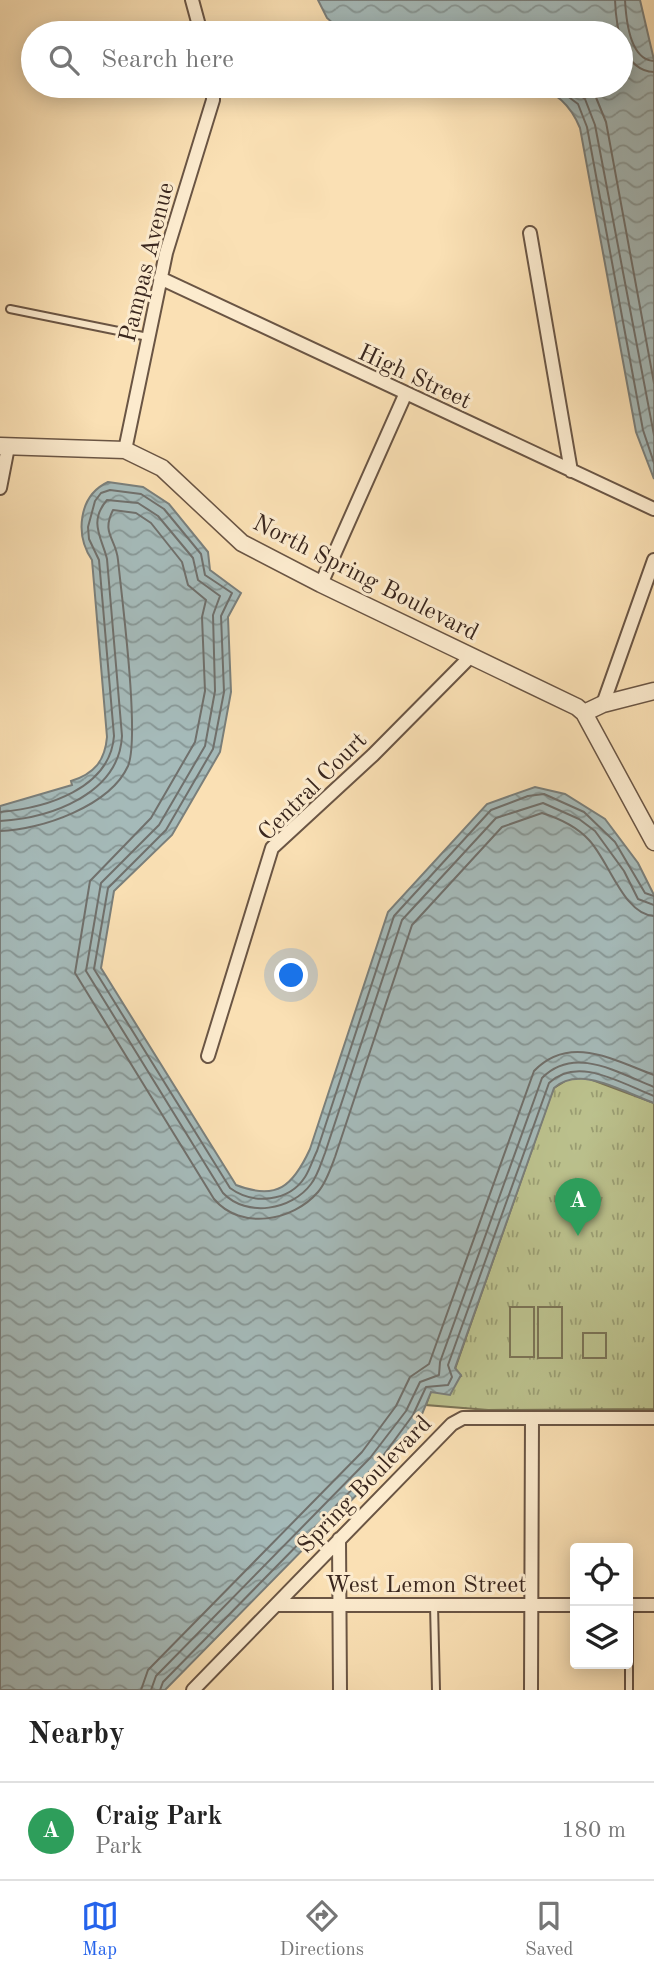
<!DOCTYPE html>
<html lang="en">
<head>
<meta charset="utf-8">
<style>
  :root { --surface:#fff; --page:#f6f6f6; --text:#222; --muted:#767676; --line:#e0e0e0; --accent:#2563eb }
  body { margin:0; font-family:"Old Standard TT",serif; background:var(--page); color:var(--text) }
  .controls { position:absolute; right:21px; bottom:21px; display:grid; overflow:hidden; border-radius:7px; box-shadow:0 4px 18px #0003 }
  .controls button { width:63px; height:63px; display:grid; place-items:center; padding:0; border:0; border-bottom:2px solid var(--line); background:var(--surface); color:var(--text); font:35px sans-serif }
  .you { position:absolute; left:292px; top:976px; width:24px; height:24px; margin:-18px; border:5px solid #fff; border-radius:50%; background:#1a73e8; box-shadow:0 0 0 10px #1a73e833 }
  .badge { display:grid; place-items:center; width:46px; height:46px; border-radius:50%; background:var(--accent); color:#fff; font-size:23px; font-weight:700 }
  .pin { position:absolute; translate:-50% -58px; filter:drop-shadow(0 2px 4px #0008) }
  .pin::after { content:''; position:absolute; top:37px; width:24px; height:21px; background:inherit; clip-path:polygon(0 0,100% 0,50% 100%) }
  .list { margin:0; padding:0; list-style:none }
  h2 { display:flex; justify-content:space-between; align-items:center; height:91px; margin:0; padding:0 28px; font-size:30px }
  h2 small { font-size:23px; font-weight:400; color:var(--muted) }
  .list li { display:grid; grid-template-columns:46px 1fr auto; gap:21px; align-items:center; box-sizing:border-box; height:98px; padding:0 28px; border-top:2px solid var(--line) }
  .list b { display:block; font-size:26px; white-space:nowrap }
  .list p { margin:0; font-size:23px; white-space:nowrap; color:var(--muted) }
  .list em { font-size:23px; font-style:normal; color:var(--muted) }
  .icon { flex:none; width:38px; height:38px; fill:none; stroke:currentColor; stroke-width:2; stroke-linecap:round; stroke-linejoin:round }
  .map { position:relative; flex:none; width:654px; height:1690px; overflow:hidden }
  .search { position:absolute; background:var(--surface); box-shadow:0 4px 18px #0003; left:21px; right:21px; top:21px; height:77px; display:flex; align-items:center; gap:18px; box-sizing:border-box; padding:0 24px; border-radius:38px; color:var(--muted); font-size:26px }
  .sheet { height:189px; background:var(--surface) }
  nav { display:flex; justify-content:space-around; align-items:center; box-sizing:border-box; height:98px; border-top:2px solid var(--line); background:var(--surface); font-size:19px; color:var(--muted) }
  nav a { display:grid; justify-items:center; gap:4px }
  nav .on { color:var(--accent) }
  .map>svg:first-child { display:block }
</style>
</head>
<body>
<div class="map">
<svg width="654" height="1690" viewBox="0 0 654 1690">
  <defs>
    <pattern id="grass-tufts" width="24" height="20" patternUnits="userSpaceOnUse" patternTransform="scale(1.75)"><rect width="24" height="20" fill="#bcc28e"/><path d="M3 7l-1-3M5 7V3M7 7l1-3M15 17l-1-3M17 17v-4M19 17l1-3" fill="none" stroke="#9a9e73"/></pattern>
    <pattern id="water-waves" width="16" height="10" patternUnits="userSpaceOnUse" patternTransform="scale(1.75)"><rect width="16" height="10" fill="#a5bab9"/><path d="M0 5q4-4 8 0t8 0" fill="none" stroke="#879796"/></pattern>
  </defs>
  <rect width="100%" height="100%" fill="#fae0b4"/>
  <filter id="stains"><feTurbulence type="fractalNoise" baseFrequency=".00286" numOctaves="4"/><feColorMatrix values="0 0 0 0 .2 0 0 0 0 .09 0 0 0 0 .02 0 0 0 .5 -.17"/></filter>
  <radialGradient id="worn" r=".72"><stop offset=".6" stop-color="#630" stop-opacity="0"/><stop offset="1" stop-color="#630" stop-opacity=".3"/></radialGradient>
  <!-- grass -->
  <path fill="url(#grass-tufts)" stroke="#7b7456" stroke-width="2" d="M 570,1078 L 587,1078 L 654,1103 L 654,1409 L 488,1410 L 426,1405 L 431,1391 L 461,1376 L 455,1369 L 551,1095 L 554,1088 Z"/>
  <!-- pitch -->
  <path fill="#bcc28e" stroke="#7b7456" stroke-width="2" d="M 510,1307 L 534,1307 L 534,1357 L 510,1357 Z
    M 538,1307 L 562,1307 L 562,1358 L 538,1358 Z
    M 583,1333 L 606,1333 L 606,1358 L 583,1358 Z"/>
  <!-- water -->
  <path fill="url(#water-waves)" stroke="#7a7f7b" stroke-width="2" d="M 318,0 L 640,0 L 654,60 L 654,479 L 636,432 L 580,128 C 571,106 557,91 533,86 L 621,86 L 621,33 L 344,33 L 327,18 Z
    M 108,482 L 143,487 L 169,504 L 208,552 L 210,570 L 241,593 L 228,617 L 231,692 L 220,752 L 172,835 L 114,891 L 101,968 L 236,1185 C 277,1201 293,1186 310,1149 L 388,912 L 487,804 L 535,787 L 565,794 L 605,819 L 638,863 L 654,895 L 654,1103 C 625,1093 580,1064 554,1088 L 455,1368 L 461,1375 L 450,1395 L 431,1392 L 420,1419 L 382,1469 L 165,1690 L 0,1690 L 0,806 L 72,785 L 71,781 C 94,774 105,761 107,737 L 92,560 C 75,535 78,496 108,482 Z"/>
  <g fill="none" stroke-linecap="round" stroke-linejoin="round">
    <!-- shore -->
    <path stroke="#70706c" stroke-width="2" d="M 615,0 C 616,26 622,71 654,72
      M 625,0 C 626,19 630,60 654,61
      M 554,86 L 578,104 L 587,127 L 643,430 L 654,463
      M 569,86 L 585,99 L 595,125 L 654,435
      M 586,86 L 595,95 L 606,122 L 654,383
      M 0,812 C 46,808 110,789 114,736 L 99,560 L 89,539 L 88,527 L 95,501 L 101,493 L 110,490 L 141,494 L 164,509 L 201,554 L 205,575 L 232,593 L 221,616 L 224,692 L 213,749 L 166,830 L 108,888 L 94,969 L 230,1188 C 253,1205 289,1202 305,1177 C 310,1169 313,1159 317,1151 L 394,916 L 491,810 L 528,796 L 544,794 L 584,812 L 615,842 L 645,893 L 654,896
      M 0,821 C 51,818 119,794 122,736 L 107,559 C 102,538 88,522 107,500 L 138,503 L 158,516 L 193,558 L 198,580 L 220,596 L 213,615 L 215,691 L 205,746 L 159,825 L 101,883 L 86,971 L 223,1193 C 247,1218 292,1210 311,1184 C 318,1175 321,1163 325,1153 L 402,920 L 496,818 L 543,803 L 579,819 L 595,831 L 624,871 L 638,899 L 654,905
      M 0,831 C 41,830 110,806 128,766 C 140,737 122,599 118,560 C 116,538 101,534 113,510 L 136,513 L 151,523 L 182,562 L 188,585 L 206,600 L 202,617 L 205,691 L 195,742 L 151,818 L 90,881 L 75,973 L 214,1199 C 241,1231 293,1221 318,1192 C 326,1183 331,1168 335,1157 L 412,925 L 502,827 L 542,813 C 558,818 577,827 589,840 C 609,861 624,915 654,916
      M 141,1690 L 148,1670 L 362,1452 L 396,1406 L 410,1377 L 429,1364 L 534,1071 C 570,1034 613,1060 654,1075
      M 151,1690 L 156,1676 L 370,1458 L 406,1411 L 420,1382 L 439,1375 L 440,1362 L 542,1078 C 575,1045 618,1073 654,1087
      M 160,1690 L 163,1682 L 377,1464 L 413,1415 L 426,1387 L 448,1385 L 452,1377 L 448,1365 L 549,1083 C 578,1055 622,1084 654,1096"/>
    <!-- service casing -->
    <g stroke="#6a5544" stroke-width="10">
      <path id="service" d="M 10,309 L 148,337
        M 434,1605 L 436,1690
        M 629,1690 L 629,1605"/>
    </g>
    <!-- minor casing -->
    <g stroke="#6a5544" stroke-width="16">
      <path id="minor" d="M 192,0 L 201,33
        M 530,233 L 571,471
        M 160,278 L 654,509
        M 125,450 L 166,253 L 213,100 L 213,86
        M 0,488 L 8,447
        M 321,584 L 405,395
        M 603,704 L 654,560
        M 208,1056 L 272,848 L 373,755 L 471,656
        M 339,1539 L 340,1690
        M 276,1605 L 575,1605
        M 628,1605 L 654,1605
        M 193,1690 L 452,1424 L 463,1418 L 654,1418
        M 531,1690 L 532,1418"/>
    </g>
    <!-- tertiary casing -->
    <g stroke="#6a5544" stroke-width="19">
      <path id="tertiary" d="M 0,446 L 125,450 L 162,468 L 242,543 L 321,584 L 577,707 L 584,713 L 654,842
        M 584,713 L 603,704 L 654,691"/>
    </g>
    <!-- service -->
    <use href="#service" stroke="#fcebce" stroke-width="6"/>
    <!-- minor -->
    <use href="#minor" stroke="#fcebce" stroke-width="12"/>
    <!-- tertiary -->
    <use href="#tertiary" stroke="#fcebce" stroke-width="16"/>
  </g>
  <g text-anchor="middle" stroke-width="6" stroke-linejoin="round" paint-order="stroke">
    <!-- street labels -->
    <g font-size="24" fill="#3a271e" stroke="#fcebce">
      <text transform="translate(146 262) rotate(-76)" y="8">Pampas Avenue</text>
      <text transform="translate(415 376) rotate(25)" y="8">High Street</text>
      <text transform="translate(366 577) rotate(27)" y="8">North Spring Boulevard</text>
      <text transform="translate(312 786) rotate(-45)" y="8">Central Court</text>
      <text transform="translate(364 1484) rotate(-46)" y="8">Spring Boulevard</text>
      <text x="426" y="1592">West Lemon Street</text>
    </g>
  </g>
  <rect width="100%" height="100%" filter="url(#stains)"/>
  <rect width="100%" height="100%" fill="url(#worn)"/>
</svg>
<div class="controls">
<button><svg class="icon" aria-label="locate" viewBox="0 0 24 24"><circle cx="12" cy="12" r="6"/><path d="M12 2v4M12 18v4M2 12h4M18 12h4"/></svg></button>
<button><svg class="icon" aria-label="layers" viewBox="0 0 24 24"><path d="M12 4l9 5-9 5-9-5zM3 14l9 5 9-5"/></svg></button>
</div>
<div class="you"></div>
<div class="pin badge" style="left:578px;top:1236px;background:#2e9e5b">A</div>
<div class="search"><svg class="icon" aria-label="search" viewBox="0 0 24 24"><circle cx="10" cy="10" r="6"/><path d="M15 15l6 6"/></svg>Search here</div>
</div>
<section class="sheet">
<h2>Nearby<small></small></h2>
<ul class="list">
<li><span class="badge" style="background:#2e9e5b">A</span><div><b>Craig Park</b><p>Park</p></div><em>180 m</em></li>
</ul>
</section>
<nav>
<a class="on"><svg class="icon" aria-label="map" viewBox="0 0 24 24"><path d="M3 6l6-2 6 2 6-2v14l-6 2-6-2-6 2zM9 4v14M15 6v14"/></svg>Map</a>
<a><svg class="icon" aria-label="directions" viewBox="0 0 24 24"><path d="M12 3l9 9-9 9-9-9zM9 14v-3h6M13 9l2 2-2 2"/></svg>Directions</a>
<a><svg class="icon" aria-label="saved" viewBox="0 0 24 24"><path d="M7 4h10v16l-5-4-5 4z"/></svg>Saved</a>
</nav>
</body>
</html>
